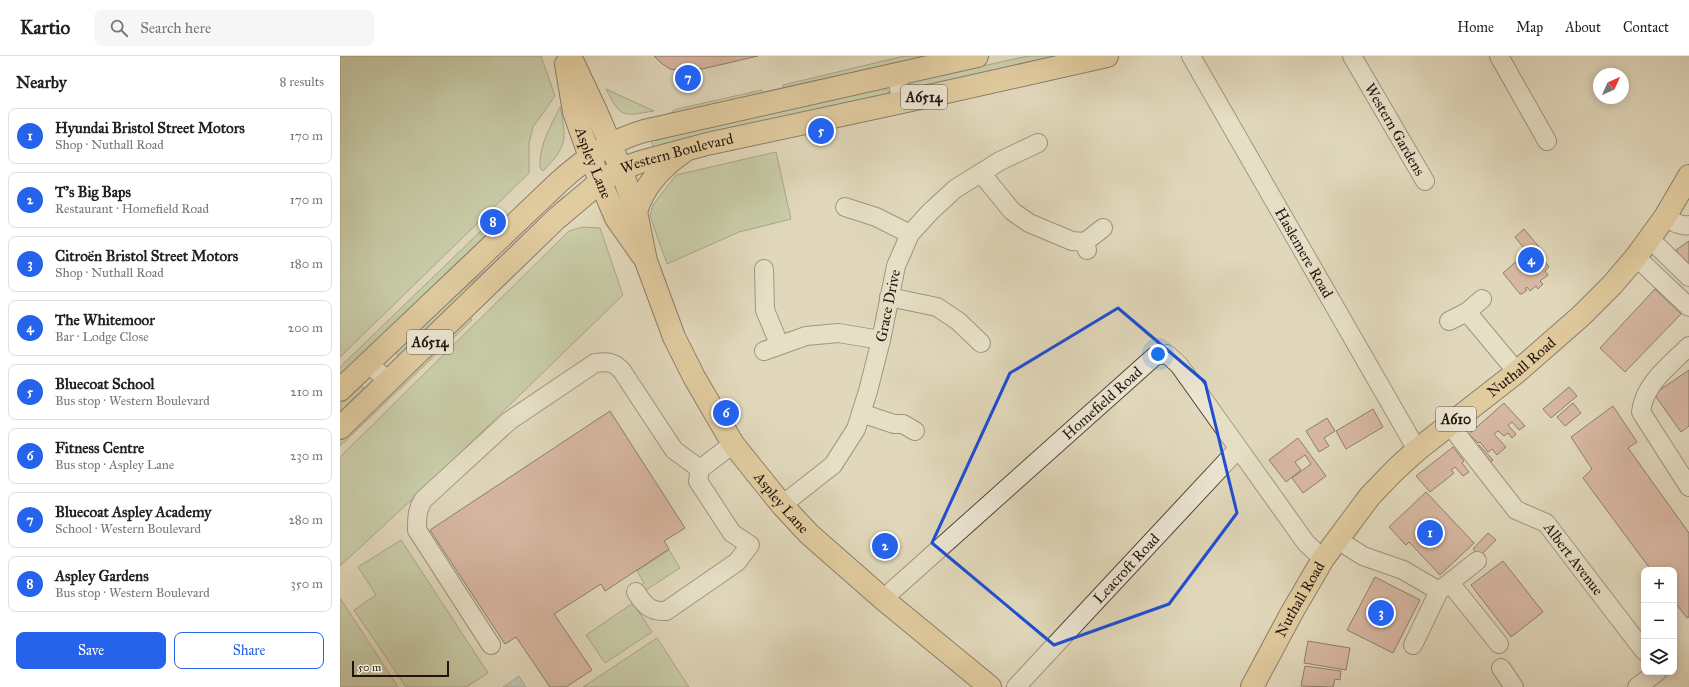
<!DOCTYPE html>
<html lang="en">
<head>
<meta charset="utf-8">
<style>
  :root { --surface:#fff; --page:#f6f6f6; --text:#222; --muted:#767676; --line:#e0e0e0; --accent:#2563eb }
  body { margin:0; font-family:"IM FELL Great Primer",serif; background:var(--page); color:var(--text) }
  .controls { position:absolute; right:12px; bottom:12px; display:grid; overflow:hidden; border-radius:8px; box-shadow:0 2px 10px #0003 }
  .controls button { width:36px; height:36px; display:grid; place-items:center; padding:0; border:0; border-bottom:1px solid var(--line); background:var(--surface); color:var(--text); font:20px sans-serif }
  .compass { position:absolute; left:1253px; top:12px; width:36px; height:36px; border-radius:50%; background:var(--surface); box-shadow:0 2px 10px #0003; rotate:45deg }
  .scale { position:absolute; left:12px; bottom:10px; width:97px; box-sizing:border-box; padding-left:4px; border:2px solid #23130e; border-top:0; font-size:11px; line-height:14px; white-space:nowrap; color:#23130e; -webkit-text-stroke:3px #ece6d3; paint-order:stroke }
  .you { position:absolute; left:818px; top:298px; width:14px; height:14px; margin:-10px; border:3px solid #fff; border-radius:50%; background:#1a73e8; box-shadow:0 0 0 6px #1a73e833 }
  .badge { display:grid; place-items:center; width:26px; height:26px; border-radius:50%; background:var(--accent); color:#fff; font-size:13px; font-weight:700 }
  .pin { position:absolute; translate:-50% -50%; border:2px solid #fff; box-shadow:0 1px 4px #0006 }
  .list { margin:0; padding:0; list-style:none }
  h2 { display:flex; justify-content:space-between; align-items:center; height:52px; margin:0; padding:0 16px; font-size:17px }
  h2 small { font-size:13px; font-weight:400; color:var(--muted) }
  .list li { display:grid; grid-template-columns:26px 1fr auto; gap:12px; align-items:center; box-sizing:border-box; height:56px; margin:0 8px 8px; padding:0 8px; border:1px solid var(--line); border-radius:8px }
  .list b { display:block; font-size:15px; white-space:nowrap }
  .list p { margin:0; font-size:13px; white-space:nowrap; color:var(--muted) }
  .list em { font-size:13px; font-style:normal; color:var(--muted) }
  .actions { display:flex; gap:8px; padding:12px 16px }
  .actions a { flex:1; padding:9px 0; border:1px solid var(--accent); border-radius:8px; text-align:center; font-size:14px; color:var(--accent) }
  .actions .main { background:var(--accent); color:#fff }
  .icon { flex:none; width:22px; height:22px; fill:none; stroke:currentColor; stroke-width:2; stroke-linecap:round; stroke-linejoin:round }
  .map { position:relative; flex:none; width:1349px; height:631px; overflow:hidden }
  header { display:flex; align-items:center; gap:24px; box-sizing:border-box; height:56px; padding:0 20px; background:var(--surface); border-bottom:1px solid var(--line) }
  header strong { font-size:19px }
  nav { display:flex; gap:22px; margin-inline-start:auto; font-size:14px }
  .search { width:280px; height:36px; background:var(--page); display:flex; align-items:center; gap:10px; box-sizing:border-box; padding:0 14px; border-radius:8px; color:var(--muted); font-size:15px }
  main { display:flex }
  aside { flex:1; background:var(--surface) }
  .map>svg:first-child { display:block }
</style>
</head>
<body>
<header>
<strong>Kartio</strong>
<div class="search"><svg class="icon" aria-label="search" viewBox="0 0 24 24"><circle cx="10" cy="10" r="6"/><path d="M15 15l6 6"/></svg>Search here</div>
<nav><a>Home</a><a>Map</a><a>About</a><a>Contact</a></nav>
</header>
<main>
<aside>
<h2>Nearby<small>8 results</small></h2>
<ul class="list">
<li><span class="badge">1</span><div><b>Hyundai Bristol Street Motors</b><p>Shop · Nuthall Road</p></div><em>170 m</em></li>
<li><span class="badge">2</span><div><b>T's Big Baps</b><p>Restaurant · Homefield Road</p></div><em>170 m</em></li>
<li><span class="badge">3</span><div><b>Citroën Bristol Street Motors</b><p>Shop · Nuthall Road</p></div><em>180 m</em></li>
<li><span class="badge">4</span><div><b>The Whitemoor</b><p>Bar · Lodge Close</p></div><em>200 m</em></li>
<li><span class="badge">5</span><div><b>Bluecoat School</b><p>Bus stop · Western Boulevard</p></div><em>210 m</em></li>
<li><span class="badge">6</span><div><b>Fitness Centre</b><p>Bus stop · Aspley Lane</p></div><em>230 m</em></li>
<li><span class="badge">7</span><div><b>Bluecoat Aspley Academy</b><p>School · Western Boulevard</p></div><em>280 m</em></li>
<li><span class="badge">8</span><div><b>Aspley Gardens</b><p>Bus stop · Western Boulevard</p></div><em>350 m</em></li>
</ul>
<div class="actions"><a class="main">Save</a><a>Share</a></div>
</aside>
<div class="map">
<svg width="1349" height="631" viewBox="0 0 1349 631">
  <rect width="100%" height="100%" fill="#e1d8bb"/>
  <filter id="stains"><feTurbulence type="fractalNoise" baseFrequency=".005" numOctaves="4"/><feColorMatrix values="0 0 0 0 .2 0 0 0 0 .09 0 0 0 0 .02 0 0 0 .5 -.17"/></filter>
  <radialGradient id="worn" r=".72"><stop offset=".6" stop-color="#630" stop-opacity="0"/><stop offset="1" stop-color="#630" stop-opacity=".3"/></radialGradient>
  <!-- green -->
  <path fill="#adc094" stroke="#686a51" d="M 0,0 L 201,0 L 215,40 L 193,71 L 189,87 L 189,117 L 0,301 Z
    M 564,0 L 598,0 L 443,35 L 443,29 Z
    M 688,0 L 730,0 L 573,35 L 570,28 L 574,25 Z
    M 543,32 L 549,35 L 548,40 L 314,92 L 311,85 Z
    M 266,33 L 314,55 C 283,60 281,63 266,33 Z
    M 422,34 L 423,39 L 329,61 L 328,58 L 337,53 Z
    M 220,51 C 227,83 227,91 203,115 L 200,112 C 199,88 210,72 220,51 Z
    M 436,96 L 451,163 L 399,176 L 327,208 L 310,160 L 313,149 L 336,119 Z
    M 224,140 L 227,143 L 61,303 L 55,296 L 69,281 L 149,211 Z
    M 243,171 L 260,172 L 283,239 L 79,437 L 0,510 L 0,401 L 229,175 Z
    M 143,173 L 148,177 L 0,319 L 0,311 Z
    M 128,259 L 132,264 L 0,390 L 0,382 Z
    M 18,330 L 23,331 L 25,335 L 0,360 L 0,345 L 14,332 Z
    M 61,484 L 148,617 L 126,631 L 66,631 L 14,554 L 36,539 L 18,511 Z
    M 329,494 L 340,512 L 300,538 L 297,532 L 304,527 L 297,515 Z
    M 0,542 L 58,631 L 0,631 Z
    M 293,547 L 312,576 L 265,607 L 246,579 Z
    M 317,582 L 349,631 L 243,631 Z"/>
  <!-- water -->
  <path fill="#94b9b2" stroke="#677770" d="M 179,620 L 186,631 L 163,631 Z"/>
  <!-- building -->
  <path fill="#cc9085" stroke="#23130e" d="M 314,0 L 418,0 L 349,16 L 330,13 L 321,7 Z
    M 1184,173 L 1199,191 L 1196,194 L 1209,211 L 1205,215 L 1208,219 L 1200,225 L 1203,228 L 1198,233 L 1196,230 L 1190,235 L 1187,231 L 1185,233 L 1187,234 L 1182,238 L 1180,238 L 1163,217 L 1187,196 L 1175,181 Z
    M 1349,185 L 1349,210 L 1348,211 L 1336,194 Z
    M 1315,233 L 1341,258 L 1285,316 L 1260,292 Z
    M 1349,314 L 1349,370 L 1341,376 L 1314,338 Z
    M 1229,331 L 1237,340 L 1211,362 L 1203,353 Z
    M 1164,347 L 1185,370 L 1179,374 L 1172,366 L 1168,369 L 1176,378 L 1172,382 L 1168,377 L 1164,380 L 1158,375 L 1154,378 L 1166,391 L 1157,399 L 1152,393 L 1148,396 L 1140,386 L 1138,387 L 1129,378 Z
    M 1233,347 L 1241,357 L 1225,370 L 1217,361 Z
    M 1273,350 L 1297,386 L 1288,392 L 1349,477 L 1349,561 L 1347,562 L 1334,545 L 1334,514 L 1311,514 L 1243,422 L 1252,413 L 1231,381 Z
    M 1033,353 L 1043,371 L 1006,393 L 996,375 Z
    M 270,355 L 345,472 L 324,485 L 329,493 L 265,535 L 261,528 L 214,558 L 252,614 L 226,631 L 210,631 L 176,581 L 165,588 L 90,474 Z
    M 987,362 L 995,375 L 984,382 L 989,390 L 979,396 L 966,375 Z
    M 958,382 L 986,420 L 963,437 L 952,422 L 971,408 L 965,399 L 955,406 L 961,414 L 946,426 L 929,404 Z
    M 1139,389 L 1153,404 L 1149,407 L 1136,392 Z
    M 1113,391 L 1124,405 L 1122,407 L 1129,416 L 1123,420 L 1115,411 L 1111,414 L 1114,417 L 1090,436 L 1076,420 Z
    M 1086,436 L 1134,487 L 1100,519 L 1069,486 L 1066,489 L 1049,471 Z
    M 1148,477 L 1156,484 L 1140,500 L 1133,493 Z
    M 1163,505 L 1203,556 L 1171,581 L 1131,529 Z
    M 1035,521 L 1080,544 L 1053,597 L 1007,574 Z
    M 968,585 L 1010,592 L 1006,614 L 964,607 Z
    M 965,610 L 1001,615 L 1000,624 L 995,623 L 993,631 L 961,630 Z"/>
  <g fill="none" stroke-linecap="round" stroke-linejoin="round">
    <!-- minor casing -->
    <g stroke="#524439" stroke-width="20">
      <g id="minor">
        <path id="s1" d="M 851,0 L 1077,394"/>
        <path id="s2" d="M 1012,0 L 1085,125"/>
        <path d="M 1159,0 L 1207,85"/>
        <path d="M 556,18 L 562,46"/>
        <path d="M 641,117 L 672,155 L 689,167 L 732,185 L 745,186"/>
        <path d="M 505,151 L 536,161 L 570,178"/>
        <path d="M 1325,161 C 1332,165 1340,171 1349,169"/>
        <path d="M 1309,182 L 1349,221"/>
        <path d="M 747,194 L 745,186 L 763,172"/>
        <path d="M 1296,201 L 1349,251"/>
        <path d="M 424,213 L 425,254 L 439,288"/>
        <path d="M 549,241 L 597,251 L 618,265 L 641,287"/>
        <path d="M 1142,243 L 1127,256 L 1177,316"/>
        <path d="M 1109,265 L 1127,256"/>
        <path d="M 1349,290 C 1330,309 1304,328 1301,356 L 1349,431"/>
        <path d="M 424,295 L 466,280 L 498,277 L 541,284"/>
        <path d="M 28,307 L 49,326"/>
        <path d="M 521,357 L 554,368 L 563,368 L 575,375"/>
        <path id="s3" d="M 1109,368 L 1176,454 L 1206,467 L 1304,595"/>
        <path id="s4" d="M 442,449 L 493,409 L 516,373 L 528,335 L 541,284 L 556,210 L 570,178 L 590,156 L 615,133 L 660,105 L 698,87"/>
        <path d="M 998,484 L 1023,500 L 1063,514 L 1099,535"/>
        <path d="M 1110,527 L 1159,588"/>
        <path d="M 296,536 C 304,549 310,556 326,555 L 397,506 L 410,489 L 392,477 L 358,425 L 360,413 L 393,388"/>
        <path id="s5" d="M 543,543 L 815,300 L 827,298 L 839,309 L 966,487 L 983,503"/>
        <path d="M 151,589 L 77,474 C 77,462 77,454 83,444 L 169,365 L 255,307 C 267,305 275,306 282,315 L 334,394 L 360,413"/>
        <path d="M 1073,589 L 1099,535 L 1137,505"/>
        <path d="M 1161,612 L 1174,631"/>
        <path id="s6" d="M 676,631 L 898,393"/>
        <path d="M 1297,631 L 1317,616"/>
      </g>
    </g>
    <!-- major casing -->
    <g stroke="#23130e" stroke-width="24">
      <g id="major">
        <path id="s7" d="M 230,0 L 256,55 L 281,113 L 296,156 L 306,205 L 334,281 L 354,321 L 393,388 L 442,449 L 469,478 L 543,543 L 650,631"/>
        <path id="s8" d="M 226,8 L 234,56 L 250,101 L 276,162 L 302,199"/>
        <path id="s9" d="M 912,631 L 951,558 L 983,503 L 1030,440 L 1055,414 L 1077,394 L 1177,316 L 1241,260 L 1272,229 L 1296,201 L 1325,161 L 1349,120"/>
      </g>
    </g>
    <!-- highway casing -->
    <g stroke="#23130e" stroke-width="24">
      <g id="highway">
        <path d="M 296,156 C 303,131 322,111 342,97"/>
        <path d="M 0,334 L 219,126 C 243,104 272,84 304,75 L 637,0"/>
        <path id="s10" d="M 0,372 L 216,163 L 261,125 L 281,113 L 300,106 L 367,88 L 562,46 L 767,0"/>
      </g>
    </g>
    <!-- minor -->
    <use href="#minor" stroke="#ece6d3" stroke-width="18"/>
    <!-- major -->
    <use href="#major" stroke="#e0bc7e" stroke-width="22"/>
    <!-- highway -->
    <use href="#highway" stroke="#e0bc7e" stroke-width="22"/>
  </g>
  <!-- marked area -->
  <path d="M0 0H1349V631H0ZM 778,252 L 865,326 L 897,457 L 829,548 L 714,589 L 592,487 L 670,317 Z" fill="#e1d8bb" fill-opacity=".55" fill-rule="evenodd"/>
  <path fill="none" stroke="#1d4ed8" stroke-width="3" stroke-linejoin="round" d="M 778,252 L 865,326 L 897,457 L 829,548 L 714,589 L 592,487 L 670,317 Z"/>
  <g text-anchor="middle" stroke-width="4" stroke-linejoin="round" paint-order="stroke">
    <!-- shield labels -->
    <g fill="#ece6d3" stroke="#5f5249" stroke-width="1">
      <rect x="561" y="29" width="46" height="24" rx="3"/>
      <rect x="67" y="274" width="46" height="24" rx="3"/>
      <rect x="1096" y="351" width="40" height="24" rx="3"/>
    </g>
    <g font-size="14" font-weight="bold" fill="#23130e">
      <text x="584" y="46">A6514</text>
      <text x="90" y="291">A6514</text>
      <text x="1116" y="368">A610</text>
    </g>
    <!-- street labels -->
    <g font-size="15" fill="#23130e" stroke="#ece6d3">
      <text dy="5" stroke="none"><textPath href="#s2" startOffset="85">Western Gardens</textPath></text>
      <text dy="5" stroke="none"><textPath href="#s10" startOffset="441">Western Boulevard</textPath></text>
      <text dy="5" stroke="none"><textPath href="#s8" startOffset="103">Aspley Lane</textPath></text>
      <text dy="5" stroke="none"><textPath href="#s1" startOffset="227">Haslemere Road</textPath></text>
      <text dy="5" stroke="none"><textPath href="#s4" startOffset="235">Grace Drive</textPath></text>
      <text dy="5" stroke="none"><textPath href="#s9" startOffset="424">Nuthall Road</textPath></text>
      <text dy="5" stroke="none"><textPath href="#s5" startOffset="294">Homefield Road</textPath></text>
      <text dy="5" stroke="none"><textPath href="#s7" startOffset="499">Aspley Lane</textPath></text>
      <text dy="5" stroke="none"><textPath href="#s3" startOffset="187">Albert Avenue</textPath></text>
      <text dy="5" stroke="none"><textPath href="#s6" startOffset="162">Leacroft Road</textPath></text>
      <text dy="5" stroke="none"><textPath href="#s9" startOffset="100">Nuthall Road</textPath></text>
    </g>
  </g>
  <rect width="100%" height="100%" filter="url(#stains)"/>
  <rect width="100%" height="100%" fill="url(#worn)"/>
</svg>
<div class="controls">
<button>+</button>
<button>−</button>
<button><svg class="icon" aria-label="layers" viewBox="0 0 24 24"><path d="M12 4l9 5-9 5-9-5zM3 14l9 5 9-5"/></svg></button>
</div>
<svg class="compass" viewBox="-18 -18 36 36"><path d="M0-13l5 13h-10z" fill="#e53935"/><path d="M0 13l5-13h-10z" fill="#767676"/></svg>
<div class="scale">50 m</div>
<div class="you"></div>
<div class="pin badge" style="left:1090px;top:477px">1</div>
<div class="pin badge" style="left:545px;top:490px">2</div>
<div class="pin badge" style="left:1041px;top:557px">3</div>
<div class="pin badge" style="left:1191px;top:204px">4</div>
<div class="pin badge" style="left:481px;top:75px">5</div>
<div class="pin badge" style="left:386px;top:357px">6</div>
<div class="pin badge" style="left:348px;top:22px">7</div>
<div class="pin badge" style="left:153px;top:166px">8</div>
</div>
</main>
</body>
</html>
